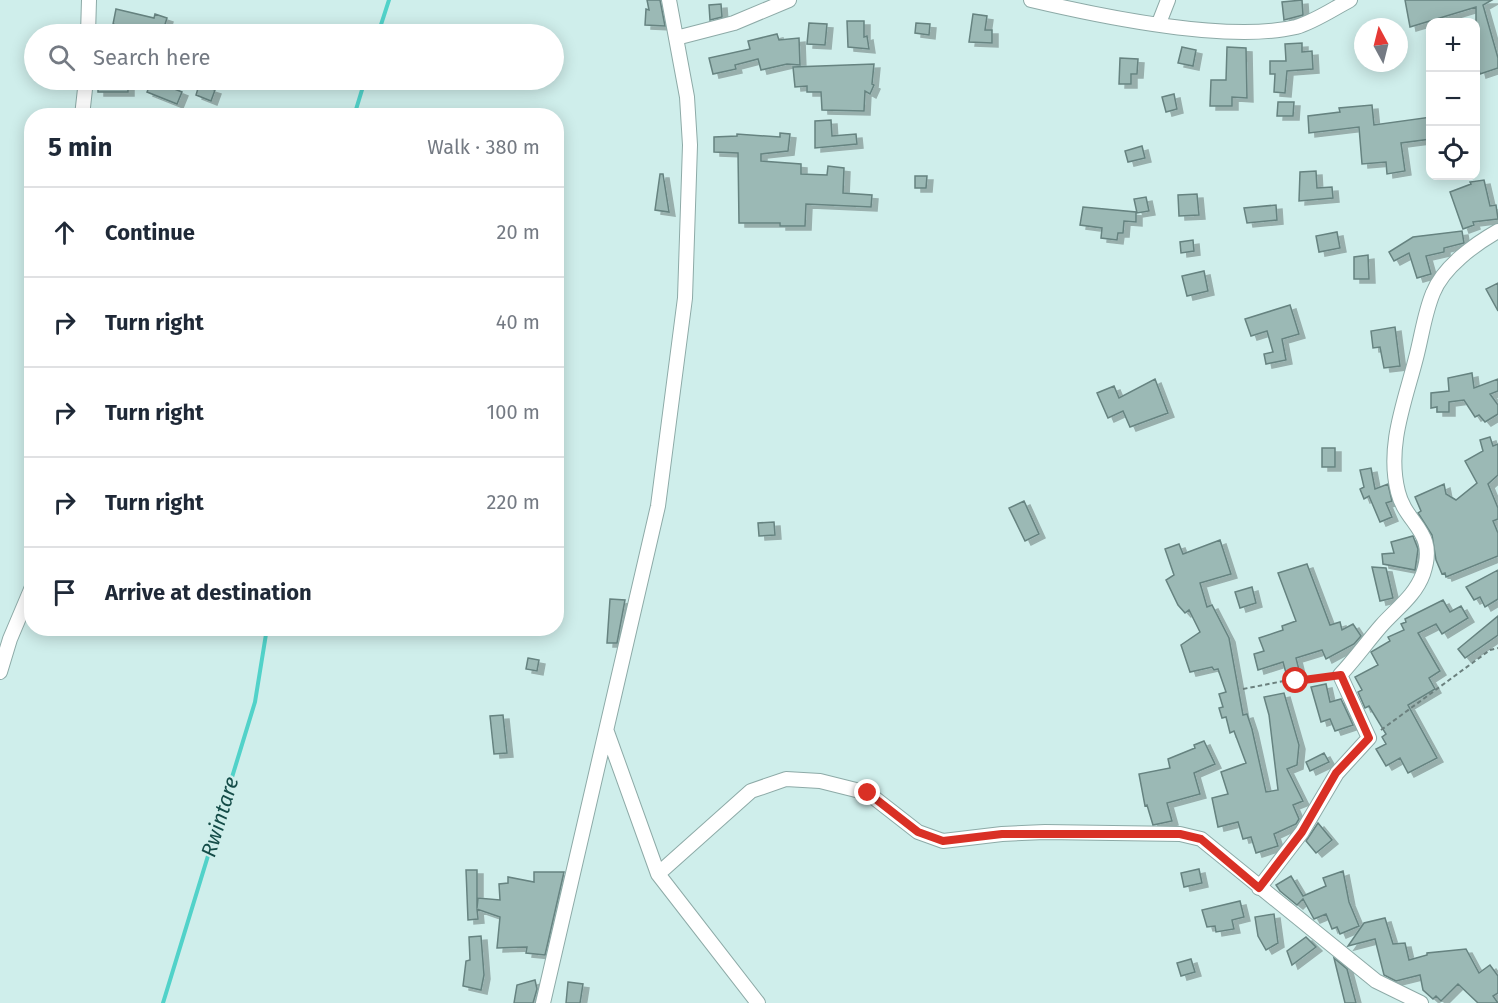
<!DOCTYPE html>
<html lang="en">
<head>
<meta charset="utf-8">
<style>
  :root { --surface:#fff; --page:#f6f6f7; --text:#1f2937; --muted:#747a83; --line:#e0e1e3 }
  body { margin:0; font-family:"Fira Sans",sans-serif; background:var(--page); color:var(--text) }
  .controls { position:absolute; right:18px; top:18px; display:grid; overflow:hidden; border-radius:12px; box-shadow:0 3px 15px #0003 }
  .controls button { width:54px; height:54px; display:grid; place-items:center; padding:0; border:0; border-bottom:2px solid var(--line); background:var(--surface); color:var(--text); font:30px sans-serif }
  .compass { position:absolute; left:1354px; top:18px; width:54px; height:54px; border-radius:50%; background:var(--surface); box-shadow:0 3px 15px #0003; rotate:353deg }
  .stop { position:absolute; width:18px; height:18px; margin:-14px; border:4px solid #d93025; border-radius:50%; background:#fff }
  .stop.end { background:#d93025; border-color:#fff; box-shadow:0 2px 6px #0008 }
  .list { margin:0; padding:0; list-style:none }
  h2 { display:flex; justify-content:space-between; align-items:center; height:78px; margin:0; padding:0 24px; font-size:26px }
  h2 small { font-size:20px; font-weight:400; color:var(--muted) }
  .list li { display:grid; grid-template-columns:39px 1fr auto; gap:18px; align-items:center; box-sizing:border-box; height:90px; padding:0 24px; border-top:2px solid var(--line) }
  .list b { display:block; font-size:22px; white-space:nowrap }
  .list em { font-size:20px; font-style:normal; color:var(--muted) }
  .icon { flex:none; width:33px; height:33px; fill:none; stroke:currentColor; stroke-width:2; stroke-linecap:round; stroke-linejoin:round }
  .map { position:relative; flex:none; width:1498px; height:1003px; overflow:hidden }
  .search { position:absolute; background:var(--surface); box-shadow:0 3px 15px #0003; left:24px; top:24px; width:540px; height:66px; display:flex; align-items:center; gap:15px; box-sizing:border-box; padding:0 21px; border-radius:33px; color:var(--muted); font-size:22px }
  .panel { position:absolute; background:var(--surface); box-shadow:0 3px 15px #0003; left:24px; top:108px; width:540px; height:528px; border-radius:24px }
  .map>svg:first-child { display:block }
</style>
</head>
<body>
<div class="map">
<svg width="1498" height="1003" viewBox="0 0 1498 1003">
  <defs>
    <filter id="shadow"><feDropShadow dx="6" dy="4" stdDeviation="0" flood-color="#0004"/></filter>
  </defs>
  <rect width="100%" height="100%" fill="#cfeeeb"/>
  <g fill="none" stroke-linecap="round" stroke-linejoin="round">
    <!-- stream -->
    <path stroke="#51d2c9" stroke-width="4" d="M 378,34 L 389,0
      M 354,116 L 365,80
      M 163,1003 L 255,702 L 267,628"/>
  </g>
  <!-- building -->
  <path fill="#9bb9b5" stroke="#668380" stroke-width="1.5" filter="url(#shadow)" d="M 647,0 L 660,0 L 665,26 L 645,25 L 646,9 L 649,10 Z
    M 1302,0 L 1303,15 L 1284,20 L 1282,2 Z
    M 1405,0 L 1492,0 L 1483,5 L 1498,58 L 1498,68 L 1480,74 L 1476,58 L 1476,7 L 1410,27 Z
    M 721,4 L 722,17 L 710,20 L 709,5 Z
    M 116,9 L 154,18 L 155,14 L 167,18 L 162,34 L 114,32 L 116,25 L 113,24 Z
    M 973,14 L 987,16 L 985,30 L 992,30 L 992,43 L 969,42 Z
    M 847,21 L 864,21 L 864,37 L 867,36 L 869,49 L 848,47 Z
    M 809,23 L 827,24 L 825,45 L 807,44 Z
    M 916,23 L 930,24 L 929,35 L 915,33 Z
    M 777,34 L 779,40 L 799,38 L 800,65 L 787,64 L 761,70 L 758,59 L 735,65 L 736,69 L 713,74 L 709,58 L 750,49 L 748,41 Z
    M 1302,43 L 1302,52 L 1312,51 L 1313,69 L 1287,71 L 1285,93 L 1274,92 L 1275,74 L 1270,74 L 1270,61 L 1286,61 L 1285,44 Z
    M 1182,47 L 1196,50 L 1193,66 L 1178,63 Z
    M 1227,47 L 1246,48 L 1247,98 L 1232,97 L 1232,106 L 1210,106 L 1211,80 L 1226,80 Z
    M 1120,58 L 1138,59 L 1137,74 L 1131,74 L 1131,84 L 1119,84 Z
    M 874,64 L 872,84 L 874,85 L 870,94 L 865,91 L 864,111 L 822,110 L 821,92 L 807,92 L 807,86 L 795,87 L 793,67 Z
    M 128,80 L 128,92 L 98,92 L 98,81 Z
    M 152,80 L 182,92 L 177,104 L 147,92 Z
    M 199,85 L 215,90 L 211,101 L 196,95 Z
    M 1174,94 L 1177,109 L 1166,112 L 1162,97 Z
    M 1278,102 L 1294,102 L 1293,116 L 1277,116 Z
    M 1372,105 L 1374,125 L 1431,117 L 1431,139 L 1401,143 L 1405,171 L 1387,174 L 1386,162 L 1362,164 L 1359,127 L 1309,133 L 1308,116 L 1340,112 L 1339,108 Z
    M 831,120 L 832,136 L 856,134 L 857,144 L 815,148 L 815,121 Z
    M 780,133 L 790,134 L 788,151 L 761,154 L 761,161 L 801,164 L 801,174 L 827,175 L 828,166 L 844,168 L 843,193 L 872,195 L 871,207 L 806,204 L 805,226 L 780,226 L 780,223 L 739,223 L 738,153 L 714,152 L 714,137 L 737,136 L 737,134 L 780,137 Z
    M 1142,146 L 1145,158 L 1128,162 L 1125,151 Z
    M 1316,171 L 1317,188 L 1332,187 L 1333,198 L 1299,201 L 1300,172 Z
    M 660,174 L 663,174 L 669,212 L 655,210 Z
    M 915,176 L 927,176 L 926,188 L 915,188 Z
    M 1484,180 L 1490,206 L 1496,205 L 1498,219 L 1473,222 L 1474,225 L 1463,229 L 1450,192 L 1471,184 L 1470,182 Z
    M 1197,194 L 1199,215 L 1179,216 L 1178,195 Z
    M 1146,197 L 1149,211 L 1137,213 L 1134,199 Z
    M 1276,205 L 1277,220 L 1247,223 L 1244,208 Z
    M 1083,207 L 1136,212 L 1136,222 L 1124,221 L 1123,233 L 1118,233 L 1117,240 L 1101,238 L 1102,228 L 1080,225 Z
    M 1462,231 L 1464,243 L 1444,248 L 1444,252 L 1426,256 L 1431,274 L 1417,278 L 1409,253 L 1394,261 L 1389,252 L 1413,237 Z
    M 1337,232 L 1340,248 L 1319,252 L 1316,236 Z
    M 1193,240 L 1194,251 L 1181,253 L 1180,242 Z
    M 1368,255 L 1369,279 L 1354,279 L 1354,257 Z
    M 1204,271 L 1208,291 L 1187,296 L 1182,276 Z
    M 1498,283 L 1498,311 L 1486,289 Z
    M 1290,305 L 1299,334 L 1282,339 L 1286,360 L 1266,364 L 1264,354 L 1273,352 L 1267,331 L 1251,336 L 1245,319 Z
    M 1395,327 L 1400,366 L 1384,368 L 1380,347 L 1373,348 L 1371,331 Z
    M 1472,373 L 1474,388 L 1498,379 L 1498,391 L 1490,394 L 1498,405 L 1498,414 L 1485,422 L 1479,415 L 1475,417 L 1464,400 L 1449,402 L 1449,412 L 1437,412 L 1437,407 L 1431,408 L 1431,393 L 1449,391 L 1448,378 Z
    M 1155,379 L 1168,413 L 1130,427 L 1123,411 L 1108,418 L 1097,393 L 1114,386 L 1119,398 Z
    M 1490,437 L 1493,446 L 1498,444 L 1498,475 L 1488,484 L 1498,508 L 1498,519 L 1493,521 L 1498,533 L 1498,556 L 1446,577 L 1445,573 L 1442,574 L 1436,560 L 1432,535 L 1418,513 L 1421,511 L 1415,497 L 1444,484 L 1446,494 L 1456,500 L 1477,483 L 1465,461 L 1483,451 L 1480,440 Z
    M 1322,448 L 1335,448 L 1335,467 L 1322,467 Z
    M 1371,468 L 1375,489 L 1388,484 L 1392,501 L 1386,503 L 1392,517 L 1380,522 L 1369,496 L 1364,499 L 1360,489 L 1364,487 L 1360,470 Z
    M 1024,501 L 1039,534 L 1025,541 L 1009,508 Z
    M 774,522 L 775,535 L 759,536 L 758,523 Z
    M 1413,536 L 1418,549 L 1415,570 L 1383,564 L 1382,554 L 1394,553 L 1391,542 Z
    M 1220,540 L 1231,574 L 1200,583 L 1207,607 L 1212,605 L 1229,638 L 1243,715 L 1247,714 L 1252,729 L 1266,792 L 1278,790 L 1269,715 L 1264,697 L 1284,693 L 1299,745 L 1297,765 L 1287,769 L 1303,801 L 1293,805 L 1299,819 L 1296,824 L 1274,834 L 1278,846 L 1256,853 L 1251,837 L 1243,839 L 1238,822 L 1218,827 L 1212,798 L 1228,794 L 1221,772 L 1246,763 L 1234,731 L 1230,733 L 1226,717 L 1222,718 L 1219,708 L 1223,707 L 1219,694 L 1226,692 L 1218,669 L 1214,670 L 1212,667 L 1190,672 L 1181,645 L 1200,632 L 1189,610 L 1185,613 L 1178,605 L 1166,580 L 1174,575 L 1165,549 L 1179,544 L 1183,554 Z
    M 1307,564 L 1330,625 L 1340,622 L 1342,630 L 1353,624 L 1361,636 L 1354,644 L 1326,659 L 1322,650 L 1296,658 L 1299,670 L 1286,673 L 1283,662 L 1258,670 L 1254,654 L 1264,651 L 1259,638 L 1283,630 L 1282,626 L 1296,621 L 1278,573 Z
    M 1372,567 L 1386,568 L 1393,598 L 1380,601 Z
    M 1498,570 L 1498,599 L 1485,607 L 1480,597 L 1474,600 L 1466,587 Z
    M 1252,587 L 1256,603 L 1240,608 L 1235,592 Z
    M 610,599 L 625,600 L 617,643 L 607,643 Z
    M 1443,600 L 1450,612 L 1461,606 L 1468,618 L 1442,634 L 1436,624 L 1418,633 L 1440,671 L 1429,678 L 1435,689 L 1408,705 L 1437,758 L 1408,773 L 1400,758 L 1386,766 L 1376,749 L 1386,744 L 1382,737 L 1386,734 L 1369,706 L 1365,708 L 1358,692 L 1362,690 L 1355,677 L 1378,665 L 1371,652 L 1390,641 L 1388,637 L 1404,630 L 1401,624 L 1406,622 L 1405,619 Z
    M 1498,616 L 1498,635 L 1465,658 L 1458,649 Z
    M 528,658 L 539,660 L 537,671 L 526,669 Z
    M 1326,684 L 1330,702 L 1341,699 L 1353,725 L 1335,731 L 1330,719 L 1321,722 L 1311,687 Z
    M 503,715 L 507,753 L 494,754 L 490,716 Z
    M 1204,741 L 1215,764 L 1194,773 L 1200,794 L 1167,803 L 1172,821 L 1153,825 L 1147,805 L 1145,806 L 1139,774 L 1170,768 L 1168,759 L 1195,748 L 1194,745 Z
    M 1324,753 L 1329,762 L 1310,771 L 1306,762 Z
    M 1318,823 L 1332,840 L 1316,853 L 1306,841 Z
    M 1199,869 L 1202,883 L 1184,887 L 1181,873 Z
    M 466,870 L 477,870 L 477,908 L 478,898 L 500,900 L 499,884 L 508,883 L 508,877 L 534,882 L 534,872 L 564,872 L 545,955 L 526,953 L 527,947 L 497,948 L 500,917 L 477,909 L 478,919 L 468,920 Z
    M 1343,871 L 1349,902 L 1359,926 L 1340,934 L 1337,927 L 1332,929 L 1326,914 L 1314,919 L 1303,899 L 1297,905 L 1280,891 L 1276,885 L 1291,876 L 1303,896 L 1326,886 L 1323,878 Z
    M 1240,901 L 1244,917 L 1232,920 L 1234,929 L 1216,932 L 1215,926 L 1207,927 L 1202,910 Z
    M 1274,914 L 1278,943 L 1266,950 L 1258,936 L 1255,917 Z
    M 1385,918 L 1393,944 L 1405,943 L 1409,960 L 1427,955 L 1427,953 L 1466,949 L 1479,973 L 1490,965 L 1498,976 L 1498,993 L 1493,996 L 1498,1003 L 1478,1003 L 1458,984 L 1441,1001 L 1436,996 L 1433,999 L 1423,990 L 1420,975 L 1396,981 L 1384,975 L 1375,939 L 1348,946 L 1364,923 Z
    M 481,936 L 484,975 L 481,990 L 463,986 L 466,961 L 470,960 L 469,937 Z
    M 1306,937 L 1316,947 L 1292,965 L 1287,951 Z
    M 1334,958 L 1347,969 L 1356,1003 L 1345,1003 Z
    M 1191,959 L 1195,972 L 1181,976 L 1177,963 Z
    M 535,980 L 537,989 L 533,1003 L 514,1003 L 517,985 Z
    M 568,982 L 583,984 L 580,1003 L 566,1003 Z"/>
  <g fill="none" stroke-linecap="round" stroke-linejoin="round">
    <!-- minor casing -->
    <g stroke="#8daaa7" stroke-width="16">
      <path id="minor" d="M 1031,0 C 1099,16 1228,43 1296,27 C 1314,22 1333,9 1350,0
        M 1159,23 L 1168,0
        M 88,34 L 89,0
        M 676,38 L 734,23 L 789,0
        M 82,116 L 86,80
        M 32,348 L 32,430
        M 0,672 L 10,639 L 32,587
        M 607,732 L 658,874 L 758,1003
        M 658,874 L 751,791 L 786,779 L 820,781 L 868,793 L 918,832 L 943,841 L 1002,834 L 1045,832 L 1180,834 L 1201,839 L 1376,981 L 1421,1003
        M 1259,888 L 1302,832 L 1337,773 L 1369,738 L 1340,675 C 1355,659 1367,642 1381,626 C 1396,609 1415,596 1423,574 C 1438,531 1406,525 1398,492 C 1386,445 1406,399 1417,354 C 1422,334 1425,312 1433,293 C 1443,267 1475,244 1498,231
        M 543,1003 L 658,506 L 685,298 L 690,145 L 687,97 L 669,0"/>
    </g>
    <!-- path -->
    <path stroke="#6b807e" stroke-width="2" stroke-dasharray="4.5 3" stroke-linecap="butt" d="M 1243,689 L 1284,681 L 1329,677
      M 1381,730 L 1490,650 L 1498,648"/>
    <!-- minor -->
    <use href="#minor" stroke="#fff" stroke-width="14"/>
  </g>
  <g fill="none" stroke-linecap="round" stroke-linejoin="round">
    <!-- route -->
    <path stroke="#d93025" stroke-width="8" d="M 868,793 L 918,832 L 943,841 L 1002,834 L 1180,834 L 1201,839 L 1259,888 L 1302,832 L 1336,773 L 1369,738 L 1341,675 L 1296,681"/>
  </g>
  <g text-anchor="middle" stroke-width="4.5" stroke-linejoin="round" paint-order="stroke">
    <!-- water labels -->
    <g font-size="21" font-style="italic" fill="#154d49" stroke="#cfeeeb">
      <text transform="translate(220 817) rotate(-73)" y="7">Rwintare</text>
    </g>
  </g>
</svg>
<div class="controls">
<button>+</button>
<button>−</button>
<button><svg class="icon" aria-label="locate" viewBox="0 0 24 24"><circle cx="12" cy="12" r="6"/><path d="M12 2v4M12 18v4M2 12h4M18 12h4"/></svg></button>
</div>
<svg class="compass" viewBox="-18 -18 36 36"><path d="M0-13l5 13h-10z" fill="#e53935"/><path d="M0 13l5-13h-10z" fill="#747a83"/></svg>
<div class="stop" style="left:1296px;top:681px"></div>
<div class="stop end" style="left:868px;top:793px"></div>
<div class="search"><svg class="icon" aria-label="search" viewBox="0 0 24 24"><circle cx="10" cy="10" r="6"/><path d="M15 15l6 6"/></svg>Search here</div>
<section class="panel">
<h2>5 min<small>Walk · 380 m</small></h2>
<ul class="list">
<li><svg class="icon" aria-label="ahead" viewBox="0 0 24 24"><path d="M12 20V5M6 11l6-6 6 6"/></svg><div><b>Continue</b></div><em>20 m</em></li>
<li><svg class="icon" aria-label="right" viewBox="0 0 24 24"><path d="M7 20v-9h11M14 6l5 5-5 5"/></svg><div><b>Turn right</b></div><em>40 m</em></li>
<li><svg class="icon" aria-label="right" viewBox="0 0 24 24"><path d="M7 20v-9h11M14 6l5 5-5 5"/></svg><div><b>Turn right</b></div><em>100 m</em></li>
<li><svg class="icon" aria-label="right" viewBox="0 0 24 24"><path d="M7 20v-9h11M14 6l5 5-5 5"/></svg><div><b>Turn right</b></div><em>220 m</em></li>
<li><svg class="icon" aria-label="arrive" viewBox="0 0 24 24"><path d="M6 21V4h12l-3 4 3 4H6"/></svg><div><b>Arrive at destination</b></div></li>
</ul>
</section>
</div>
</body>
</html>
